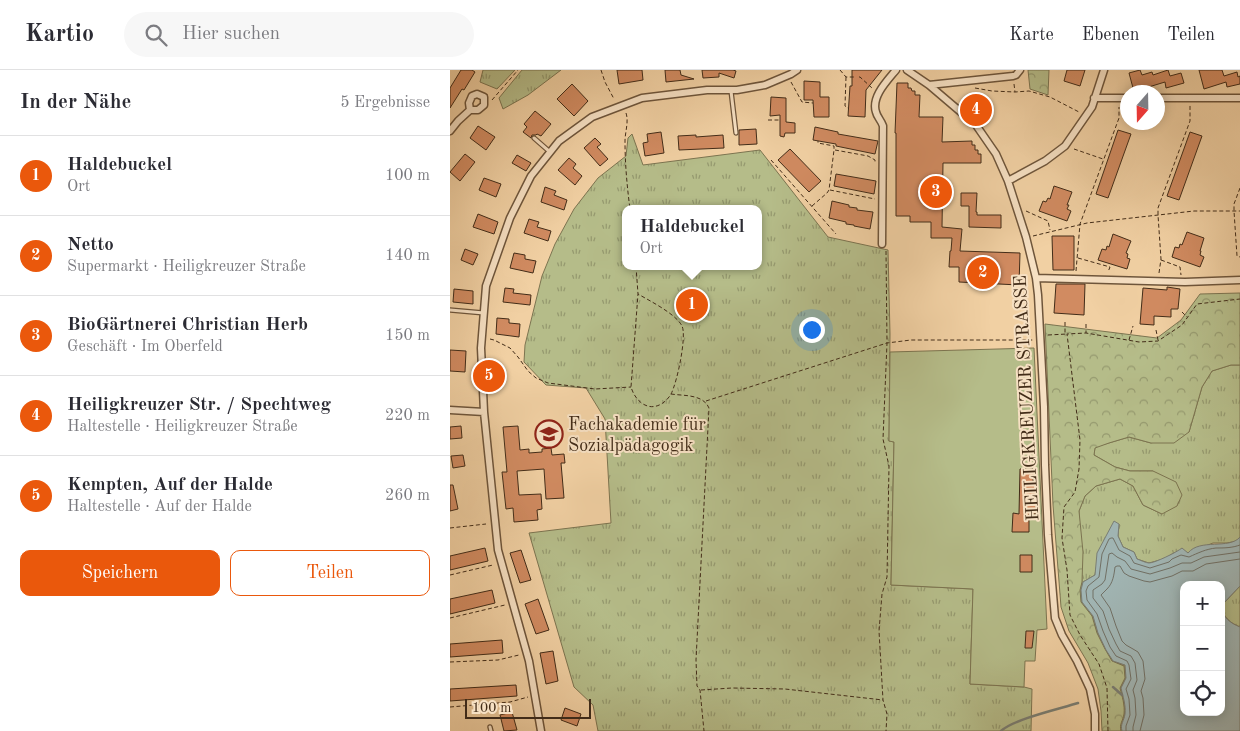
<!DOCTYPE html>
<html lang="de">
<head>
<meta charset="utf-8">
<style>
  :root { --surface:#fff; --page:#f7f7f7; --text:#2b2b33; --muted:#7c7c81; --line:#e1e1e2; --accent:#ea580c }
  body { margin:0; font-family:"Old Standard TT",serif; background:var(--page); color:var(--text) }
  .controls { position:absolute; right:15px; bottom:15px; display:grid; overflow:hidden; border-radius:10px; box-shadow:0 2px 12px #0003 }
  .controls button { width:45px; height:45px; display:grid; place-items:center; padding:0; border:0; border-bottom:1px solid var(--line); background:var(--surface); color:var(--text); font:25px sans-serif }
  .compass { position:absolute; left:670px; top:15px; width:45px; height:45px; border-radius:50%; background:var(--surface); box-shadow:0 2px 12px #0003; rotate:200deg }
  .scale { position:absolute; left:15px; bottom:12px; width:126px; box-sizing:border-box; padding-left:5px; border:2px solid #422c18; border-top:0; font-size:14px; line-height:18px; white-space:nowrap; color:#422c18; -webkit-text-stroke:4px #f6e0c3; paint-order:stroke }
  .you { position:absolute; left:361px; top:259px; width:18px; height:18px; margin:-12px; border:4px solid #fff; border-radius:50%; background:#1a73e8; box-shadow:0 0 0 8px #1a73e833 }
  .badge { display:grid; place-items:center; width:32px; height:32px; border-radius:50%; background:var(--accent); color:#fff; font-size:16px; font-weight:700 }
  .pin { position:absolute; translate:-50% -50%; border:2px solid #fff; box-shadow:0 1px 5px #0006 }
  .popup { position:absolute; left:172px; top:135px; width:140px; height:65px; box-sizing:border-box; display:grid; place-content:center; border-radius:10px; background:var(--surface); filter:drop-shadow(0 1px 4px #0005); font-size:16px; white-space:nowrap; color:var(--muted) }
  .popup b { font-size:19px; color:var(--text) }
  .popup::after { content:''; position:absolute; left:50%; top:100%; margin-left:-10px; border:10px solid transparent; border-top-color:var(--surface) }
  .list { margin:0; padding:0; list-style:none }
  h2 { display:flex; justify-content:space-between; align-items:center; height:65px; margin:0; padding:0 20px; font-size:21px }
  h2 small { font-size:16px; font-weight:400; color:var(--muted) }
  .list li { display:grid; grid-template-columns:32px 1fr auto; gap:15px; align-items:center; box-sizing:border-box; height:80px; padding:0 20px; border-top:1px solid var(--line) }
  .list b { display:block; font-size:19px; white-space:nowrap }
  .list p { margin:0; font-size:16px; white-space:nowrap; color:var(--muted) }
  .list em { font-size:16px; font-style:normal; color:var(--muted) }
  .actions { display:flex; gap:10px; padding:15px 20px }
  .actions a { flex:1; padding:11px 0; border:1px solid var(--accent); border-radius:10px; text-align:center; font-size:18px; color:var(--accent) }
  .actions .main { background:var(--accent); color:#fff }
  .icon { flex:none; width:28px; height:28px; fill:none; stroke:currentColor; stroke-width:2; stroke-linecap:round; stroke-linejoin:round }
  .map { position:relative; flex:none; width:790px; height:661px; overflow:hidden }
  header { display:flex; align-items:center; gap:30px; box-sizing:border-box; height:70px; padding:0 25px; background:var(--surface); border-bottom:1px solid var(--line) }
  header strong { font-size:24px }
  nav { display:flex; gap:28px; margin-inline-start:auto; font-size:18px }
  .search { width:350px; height:45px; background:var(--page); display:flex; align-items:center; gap:12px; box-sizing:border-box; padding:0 18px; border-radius:28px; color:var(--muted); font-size:19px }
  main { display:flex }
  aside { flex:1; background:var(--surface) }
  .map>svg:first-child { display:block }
</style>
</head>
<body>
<header>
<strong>Kartio</strong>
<div class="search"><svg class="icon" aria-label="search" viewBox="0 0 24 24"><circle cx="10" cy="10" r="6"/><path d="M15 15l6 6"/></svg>Hier suchen</div>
<nav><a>Karte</a><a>Ebenen</a><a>Teilen</a></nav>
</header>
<main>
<aside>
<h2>In der Nähe<small>5 Ergebnisse</small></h2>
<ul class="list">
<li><span class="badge">1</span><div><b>Haldebuckel</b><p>Ort</p></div><em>100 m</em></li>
<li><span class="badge">2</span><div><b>Netto</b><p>Supermarkt · Heiligkreuzer Straße</p></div><em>140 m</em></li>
<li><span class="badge">3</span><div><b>BioGärtnerei Christian Herb</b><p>Geschäft · Im Oberfeld</p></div><em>150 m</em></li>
<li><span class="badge">4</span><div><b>Heiligkreuzer Str. / Spechtweg</b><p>Haltestelle · Heiligkreuzer Straße</p></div><em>220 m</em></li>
<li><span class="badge">5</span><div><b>Kempten, Auf der Halde</b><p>Haltestelle · Auf der Halde</p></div><em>260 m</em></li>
</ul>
<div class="actions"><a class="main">Speichern</a><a>Teilen</a></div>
</aside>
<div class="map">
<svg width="790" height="661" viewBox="0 0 790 661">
  <defs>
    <pattern id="grass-tufts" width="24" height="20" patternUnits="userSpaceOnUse" patternTransform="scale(1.25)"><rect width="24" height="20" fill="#b5bc89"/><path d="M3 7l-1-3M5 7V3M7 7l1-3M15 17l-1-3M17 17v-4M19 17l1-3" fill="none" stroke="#95996f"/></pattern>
    <pattern id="forest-crowns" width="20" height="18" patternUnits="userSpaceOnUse" patternTransform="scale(1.25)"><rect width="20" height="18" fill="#b5bc89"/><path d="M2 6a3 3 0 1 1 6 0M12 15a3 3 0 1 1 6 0" fill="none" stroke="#95996f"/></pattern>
  </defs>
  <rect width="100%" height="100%" fill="#f1d0a3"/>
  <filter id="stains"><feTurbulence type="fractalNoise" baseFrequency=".004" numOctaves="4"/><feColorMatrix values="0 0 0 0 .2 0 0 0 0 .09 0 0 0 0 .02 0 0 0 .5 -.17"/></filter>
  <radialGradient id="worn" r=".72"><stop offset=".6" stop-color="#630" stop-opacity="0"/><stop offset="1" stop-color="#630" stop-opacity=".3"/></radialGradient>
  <!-- grass -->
  <path fill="url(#grass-tufts)" stroke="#7c7450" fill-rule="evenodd" d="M 33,0 L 65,0 L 47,19 L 30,12 Z
    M 72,0 L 111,0 L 78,25 L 53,39 L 49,28 Z
    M 182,64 L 193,95 L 310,80 L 378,167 L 438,180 L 440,264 L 439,371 L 444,372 L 441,515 L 523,519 L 520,614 L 574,617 L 582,619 L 581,661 L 148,661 L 143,635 L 124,617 L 79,463 L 161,453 L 155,349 L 136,318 L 96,315 L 74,292 L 75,275 L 92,206 L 105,174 L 124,139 L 148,108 L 176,86 L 178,68 ZM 176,139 L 308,139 L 308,196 L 176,196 Z
    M 781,295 L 790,295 L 790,467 L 787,471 L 777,473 L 763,473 L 738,483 L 727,482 L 720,485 L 717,488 L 699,493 L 687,489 L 684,482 L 673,477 L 668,466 L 669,454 L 646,498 L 645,505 L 633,512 L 631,520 L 632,532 L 643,546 L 648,563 L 656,580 L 663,591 L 675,595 L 676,608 L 671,618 C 673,627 676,635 675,644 C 674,651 670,654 672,661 L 671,661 C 669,654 673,651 674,644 C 675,635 672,626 670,618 L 675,608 L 674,596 L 662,591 L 655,579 L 647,563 L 642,546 L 631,532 L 630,520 L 632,512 L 629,441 L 635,426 L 646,416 L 670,409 L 683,416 L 693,435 L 712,444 L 703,401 L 680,401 L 665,397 L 644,385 L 645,377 L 679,367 L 701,373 L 739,362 L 752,317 L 762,301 Z
    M 790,516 L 790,557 C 780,553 773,547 771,536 Z"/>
  <!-- forest -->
  <path fill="url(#forest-crowns)" stroke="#7c7450" d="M 578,0 L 599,0 L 598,25 L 580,19 Z
    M 790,223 L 790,295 L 781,295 L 762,301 L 752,317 L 739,362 L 724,373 L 701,373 L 679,367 L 659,373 L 645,378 L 644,385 L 665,397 L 680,401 L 703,401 L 726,412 L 732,425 L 727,436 L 712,444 L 693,435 L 683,416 L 670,409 L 646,416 L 635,426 L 629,441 L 633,482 L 632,512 L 630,520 L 631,532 L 642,546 L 647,563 L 655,579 L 662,591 L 674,596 L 675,608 L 670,618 C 672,626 675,635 674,644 C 673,651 669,654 671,661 L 652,661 L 651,641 L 648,619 L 638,593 L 619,561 L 611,537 L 603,435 L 595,254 L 707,268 L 731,250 L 750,224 Z"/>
  <!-- pitch -->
  <path fill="#b5bc89" stroke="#7c7450" d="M 584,278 L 597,559 L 587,560 L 585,591 L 575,591 L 574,617 L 520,614 L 523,519 L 441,515 L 444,372 L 439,371 L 440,282 Z"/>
  <!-- water -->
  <path fill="#a0b4b2" stroke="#7a7e74" d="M 664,451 L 669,454 L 668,466 L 673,477 L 684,482 L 687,489 C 690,490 696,493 699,493 C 705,493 727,482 732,478 L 738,483 C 750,468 779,480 790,467 L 790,516 L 771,536 L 771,515 L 734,515 L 734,642 L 771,642 L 771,538 C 774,548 780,553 790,557 L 790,661 L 672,661 C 670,654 674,651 675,644 C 676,635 673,627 671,618 L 676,608 L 675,595 L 663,591 L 656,580 L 648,563 L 643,546 L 632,532 L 631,520 L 633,512 L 645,505 L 647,483 Z"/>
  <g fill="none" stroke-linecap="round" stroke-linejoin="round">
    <!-- shore -->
    <path stroke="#717065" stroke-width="1" d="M 676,661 L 676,656 L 680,645 L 679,629 L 676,619 L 681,609 L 679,595 L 677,591 L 666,586 L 660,577 L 653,561 L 647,544 L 637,530 L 636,521 L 638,516 L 649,507 L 652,484 L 659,469 L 661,468 L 663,468 L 669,480 L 680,486 L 684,493 L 700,498 L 719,492 L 722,489 L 731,485 L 739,487 C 748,483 756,479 766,478 C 774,478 782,478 790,475
      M 683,661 L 683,657 L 686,645 L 685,628 L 683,620 L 687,610 L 685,593 L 681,586 L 670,581 L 666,574 L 659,559 L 653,541 L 643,528 L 643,520 L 652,514 L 655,510 L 659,484 L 662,483 L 667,487 L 675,491 L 681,499 L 700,504 L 720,498 L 732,493 L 741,493 L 754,487 L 790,482
      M 690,661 L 694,645 L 693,628 L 691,621 L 695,609 L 693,591 L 688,582 L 683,579 L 676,575 L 672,571 L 666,556 L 660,538 L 651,525 C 653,523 655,521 657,519 C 663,513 664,505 665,497 L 667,496 L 670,496 L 674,503 L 679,506 L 694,511 L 700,512 L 722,506 L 732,501 L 743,501 L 756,494 L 790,489"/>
    <!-- stream -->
    <path stroke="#7a7e74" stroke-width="2.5" d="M 663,617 L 672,625
      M 551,661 C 564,649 609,639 628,633"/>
  </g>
  <!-- building -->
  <path fill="#d18b61" stroke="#422c18" d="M 11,0 L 22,0 L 25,2 L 14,20 L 12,19 L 0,38 L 0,18 Z
    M 167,0 L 192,0 L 193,10 L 169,14 Z
    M 215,0 L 230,0 L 231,5 L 244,9 L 216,12 Z
    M 252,0 L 283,0 L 286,1 L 284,8 L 269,3 L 269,7 L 253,8 Z
    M 402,0 L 432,0 L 416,20 L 415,47 L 398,46 L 400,16 L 402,16 Z
    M 617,0 L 635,0 L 630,16 L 614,11 Z
    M 690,0 L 692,5 L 702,2 L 703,5 L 718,0 L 720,6 L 731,3 L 734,13 L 716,18 L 715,12 L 692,19 L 691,16 L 683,18 L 679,3 Z
    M 749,0 L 772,0 L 774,6 L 787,2 L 788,7 L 790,6 L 790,14 L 777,17 L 776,12 L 754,19 Z
    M 354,11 L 370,12 L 370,27 L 379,27 L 379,47 L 364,47 L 363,30 L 354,30 Z
    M 447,13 L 458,13 L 458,18 L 461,18 L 462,21 L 465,21 L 465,25 L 470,25 L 469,47 L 493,47 L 492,72 L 522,71 L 522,75 L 525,75 L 525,80 L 528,80 L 528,84 L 531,84 L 531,93 L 493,93 L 492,157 L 512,159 L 510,181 L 570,183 L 569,215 L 509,212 L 509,197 L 499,197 L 500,181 L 501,181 L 502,168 L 481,168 L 481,152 L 460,152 L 460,146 L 446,146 L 446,63 L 445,63 Z
    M 122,14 L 138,31 L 124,46 L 107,29 Z
    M 321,27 L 336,28 L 336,52 L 345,53 L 345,63 L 335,63 L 334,67 L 330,66 L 330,45 L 320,46 Z
    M 85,41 L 101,54 L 91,66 L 87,64 L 86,65 L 82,65 L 81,68 L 73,62 L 77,57 L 74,54 Z
    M 28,56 L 45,67 L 36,80 L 20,68 Z
    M 365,57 L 388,62 L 388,64 L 428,71 L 425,84 L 386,76 L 386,74 L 363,70 Z
    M 306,59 L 307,74 L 289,75 L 289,60 Z
    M 668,60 L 681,64 L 658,128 L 646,124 Z
    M 211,62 L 214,83 L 195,86 L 193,73 L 198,72 L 197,64 Z
    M 740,62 L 752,66 L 729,130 L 717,126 Z
    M 246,65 L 246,67 L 273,65 L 274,78 L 229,80 L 228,66 Z
    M 145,68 L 151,74 L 147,77 L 158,89 L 150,96 L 134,78 Z
    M 340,79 L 371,111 L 359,122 L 328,90 Z
    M 15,84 L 25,92 L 10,111 L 0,102 Z
    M 67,85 L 81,93 L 76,101 L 62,93 Z
    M 119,88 L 126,94 L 123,98 L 132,106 L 125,115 L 108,100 Z
    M 386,104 L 426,111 L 424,124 L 384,116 Z
    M 34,108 L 51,114 L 46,127 L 29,120 Z
    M 604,116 L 622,122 L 617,135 L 619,135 L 617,139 L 621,141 L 617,151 L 589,141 L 593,131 L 596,132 L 598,128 L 600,129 Z
    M 95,117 L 106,121 L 104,125 L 117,130 L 114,140 L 91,132 Z
    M 511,123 L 527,123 L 526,142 L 527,142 L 527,145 L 551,145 L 551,158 L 519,157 L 519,136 L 511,136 Z
    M 382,131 L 399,135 L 399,137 L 407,138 L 407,140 L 423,142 L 420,159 L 404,156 L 404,155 L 396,154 L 396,152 L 379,148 Z
    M 28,144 L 48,152 L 44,164 L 23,157 Z
    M 79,149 L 89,152 L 87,157 L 101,161 L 98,171 L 74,163 Z
    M 737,162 L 754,168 L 750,181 L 751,181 L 750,185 L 754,187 L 750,197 L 722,187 L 725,177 L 729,178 L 730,174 L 732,175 Z
    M 663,164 L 681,171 L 676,183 L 678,184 L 677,188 L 680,189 L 677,199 L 648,190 L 652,179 L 656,180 L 657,176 L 659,177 Z
    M 602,166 L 624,166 L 624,200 L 603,200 Z
    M 15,179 L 28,184 L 23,195 L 11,190 Z
    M 64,183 L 75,185 L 75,189 L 86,191 L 83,203 L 60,198 Z
    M 606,214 L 635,214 L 634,245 L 604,243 Z
    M 717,217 L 730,219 L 728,239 L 721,239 L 721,247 L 704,246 L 704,255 L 690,254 L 693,218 L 717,220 Z
    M 55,218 L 64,219 L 63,223 L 81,225 L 80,235 L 53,232 Z
    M 4,219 L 23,221 L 23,234 L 3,232 Z
    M 47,248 L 59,249 L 59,253 L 70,254 L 69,267 L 46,264 Z
    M 0,280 L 16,281 L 15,302 L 0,301 Z
    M 11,356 L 12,368 L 0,369 L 0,357 Z
    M 68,356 L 70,380 L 79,379 L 79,383 L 92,382 L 92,379 L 101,378 L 102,385 L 114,384 L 115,393 L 111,393 L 114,428 L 96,429 L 94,399 L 67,401 L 69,425 L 91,424 L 92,439 L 87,440 L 88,450 L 64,452 L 63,438 L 56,439 L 52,402 L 57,402 L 53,357 Z
    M 13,385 L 15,396 L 3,398 L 1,386 Z
    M 570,399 L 583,399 L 583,412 L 586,412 L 586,444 L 579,444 L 579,462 L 562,462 L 563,443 L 569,444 Z
    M 0,415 L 3,415 L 8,439 L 0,441 Z
    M 35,478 L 38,491 L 0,500 L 0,486 Z
    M 71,480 L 81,510 L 70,513 L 60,483 Z
    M 570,485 L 582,485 L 582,502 L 570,502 Z
    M 42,520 L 45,533 L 0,544 L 0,529 Z
    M 88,529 L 99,560 L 86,564 L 75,534 Z
    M 576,561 L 584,561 L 582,578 L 575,578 Z
    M 52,570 L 53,583 L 0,587 L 0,574 Z
    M 103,581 L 108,611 L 96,614 L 90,583 Z
    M 66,615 L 67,626 L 0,631 L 0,619 Z
    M 115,638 L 131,644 L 127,656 L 111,650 Z
    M 62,642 L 67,660 L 54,661 L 50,645 Z"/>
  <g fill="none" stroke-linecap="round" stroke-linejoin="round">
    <!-- lane casing -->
    <g stroke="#6e553b" stroke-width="5.5">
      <path id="lane" d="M 281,21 L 286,63
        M 84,68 L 100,82
        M 0,240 L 34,243
        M 40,657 L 41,661"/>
    </g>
    <!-- street casing -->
    <g stroke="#6e553b" stroke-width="9">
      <path id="street" d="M 457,0 L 479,15 L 526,55 L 546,84 L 558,111 L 576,167 L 586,208 L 588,225 L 594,337 L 595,395 L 598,465 L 605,548 L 612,565 L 627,591 L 640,619 L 645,644 L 645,661
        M 479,15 L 563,6 L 566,5 L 570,0
        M 644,28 L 678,28
        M 708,28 L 790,28
        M 0,61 L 8,51 L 20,40 L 28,40 L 34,35 L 34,27 L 27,24 L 22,26 L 19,33 L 20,40
        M 558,111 L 595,91 L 615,76 L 642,37 L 654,0
        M 432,174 L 433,56 C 431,50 427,47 426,42 C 421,27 437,11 446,0
        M 586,208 L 735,212 L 790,210
        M 0,340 L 34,342
        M 91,661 L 79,591 L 48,480 L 34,342 L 31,278 L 36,216 L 60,148 L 81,106 L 109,71 L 142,47 L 192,28 L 257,20 L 287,20 L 315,15 L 341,4 L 347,0"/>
    </g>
    <!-- path -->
    <path stroke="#422c18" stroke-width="1" stroke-dasharray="4 2.5" stroke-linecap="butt" d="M 151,0 L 155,12 L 164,29
      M 390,0 L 396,7 L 405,7
      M 396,7 L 395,36 L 399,39
      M 409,7 L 410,7 L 422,18
      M 341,12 L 352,32 L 363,33
      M 564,14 L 565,22
      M 525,18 L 542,21 L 565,22 L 579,21 L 600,27 L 629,42
      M 42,30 L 68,0
      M 176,43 C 179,52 175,62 175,71 C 175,94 177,116 180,139
      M 318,50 L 330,50
      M 624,79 L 653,89
      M 385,80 L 418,86 L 425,90 L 425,92
      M 321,90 L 386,164
      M 790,118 L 784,134 L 784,141 L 787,186 L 790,187
      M 380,120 L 425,129
      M 362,136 L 377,123 L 379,120 L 384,80 L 384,76 L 368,73 L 368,71
      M 576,141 L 598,151 L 600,160
      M 583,166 L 637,153 L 744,141 L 790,141
      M 436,181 L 437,273 L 433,369 L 439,396 L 437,507 L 432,524 L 429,561 L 433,630 L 437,644 L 436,661
      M 628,188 L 660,197 L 658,202
      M 711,190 L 730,197 L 731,205
      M 186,196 L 188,224 L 181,317 C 183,324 188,332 195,335 C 205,340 216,333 221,324 C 227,313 237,266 232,256 C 226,244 200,231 188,224
      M 626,201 L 630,154 L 669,48 L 669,37
      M 709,203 L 711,189 L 708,145 L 708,138 L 740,51 L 740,35
      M 732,242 L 737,247
      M 615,252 L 615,264
      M 636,254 L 636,263
      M 706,260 L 708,270
      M 598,265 L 617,264
      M 40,269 L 44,270 L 60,278 L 68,287 L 78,301 L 86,308 L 98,313 L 145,319 L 181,317
      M 679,270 L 683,256
      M 221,324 C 234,326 253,324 259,338 L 246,590 L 247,616 L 250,620 L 254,661
      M 256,331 L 437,273 L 461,270 L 583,270
      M 0,458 L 36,454
      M 0,505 L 43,495
      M 0,548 L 55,535
      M 0,592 L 48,590 L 69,585
      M 251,620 L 282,618 L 335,619 L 433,630
      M 0,637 L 60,632 L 78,627
      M 658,661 L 657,618 L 649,594 L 630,565 L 620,545 L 617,500 L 612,468 L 614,437 L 625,422 L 629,399 L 630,370 L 617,264 L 636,263 L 689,272 L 708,271 L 732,255 L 747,234 L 790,229"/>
    <!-- lane -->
    <use href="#lane" stroke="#f6e0c3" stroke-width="3"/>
    <!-- street -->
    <use href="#street" stroke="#f6e0c3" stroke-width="6"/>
  </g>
  <!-- icons -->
  <defs>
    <g id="university-ring" transform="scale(1.4375)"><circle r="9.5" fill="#f6e0c3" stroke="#8f2418" stroke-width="1.5"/><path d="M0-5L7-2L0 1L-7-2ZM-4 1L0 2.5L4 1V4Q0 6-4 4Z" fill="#8f2418"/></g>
  </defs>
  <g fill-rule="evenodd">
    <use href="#university-ring" x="99" y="364"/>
  </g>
  <g text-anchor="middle" stroke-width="4" stroke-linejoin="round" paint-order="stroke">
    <!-- street labels -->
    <g font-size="18" fill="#422c18" stroke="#f6e0c3">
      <text transform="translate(576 328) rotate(-93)" y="6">HEILIGKREUZER STRASSE</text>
    </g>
    <!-- poi labels -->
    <g font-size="18" fill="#422c18" stroke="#f6e0c3" text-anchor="start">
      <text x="118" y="360">Fachakademie für<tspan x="118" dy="21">Sozialpädagogik</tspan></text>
    </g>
  </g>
  <rect width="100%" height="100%" filter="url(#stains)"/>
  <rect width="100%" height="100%" fill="url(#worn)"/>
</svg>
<div class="controls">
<button>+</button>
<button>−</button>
<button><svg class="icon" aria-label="locate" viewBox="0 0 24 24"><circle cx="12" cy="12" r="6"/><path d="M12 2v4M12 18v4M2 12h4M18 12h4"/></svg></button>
</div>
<svg class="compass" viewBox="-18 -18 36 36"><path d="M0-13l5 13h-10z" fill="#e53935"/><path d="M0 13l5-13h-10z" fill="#7c7c81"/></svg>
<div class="scale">100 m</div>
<div class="you"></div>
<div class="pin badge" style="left:242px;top:235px">1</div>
<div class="popup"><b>Haldebuckel</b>Ort</div>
<div class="pin badge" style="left:533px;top:203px">2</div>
<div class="pin badge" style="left:486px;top:122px">3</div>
<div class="pin badge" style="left:526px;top:40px">4</div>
<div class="pin badge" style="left:39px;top:306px">5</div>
</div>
</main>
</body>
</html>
